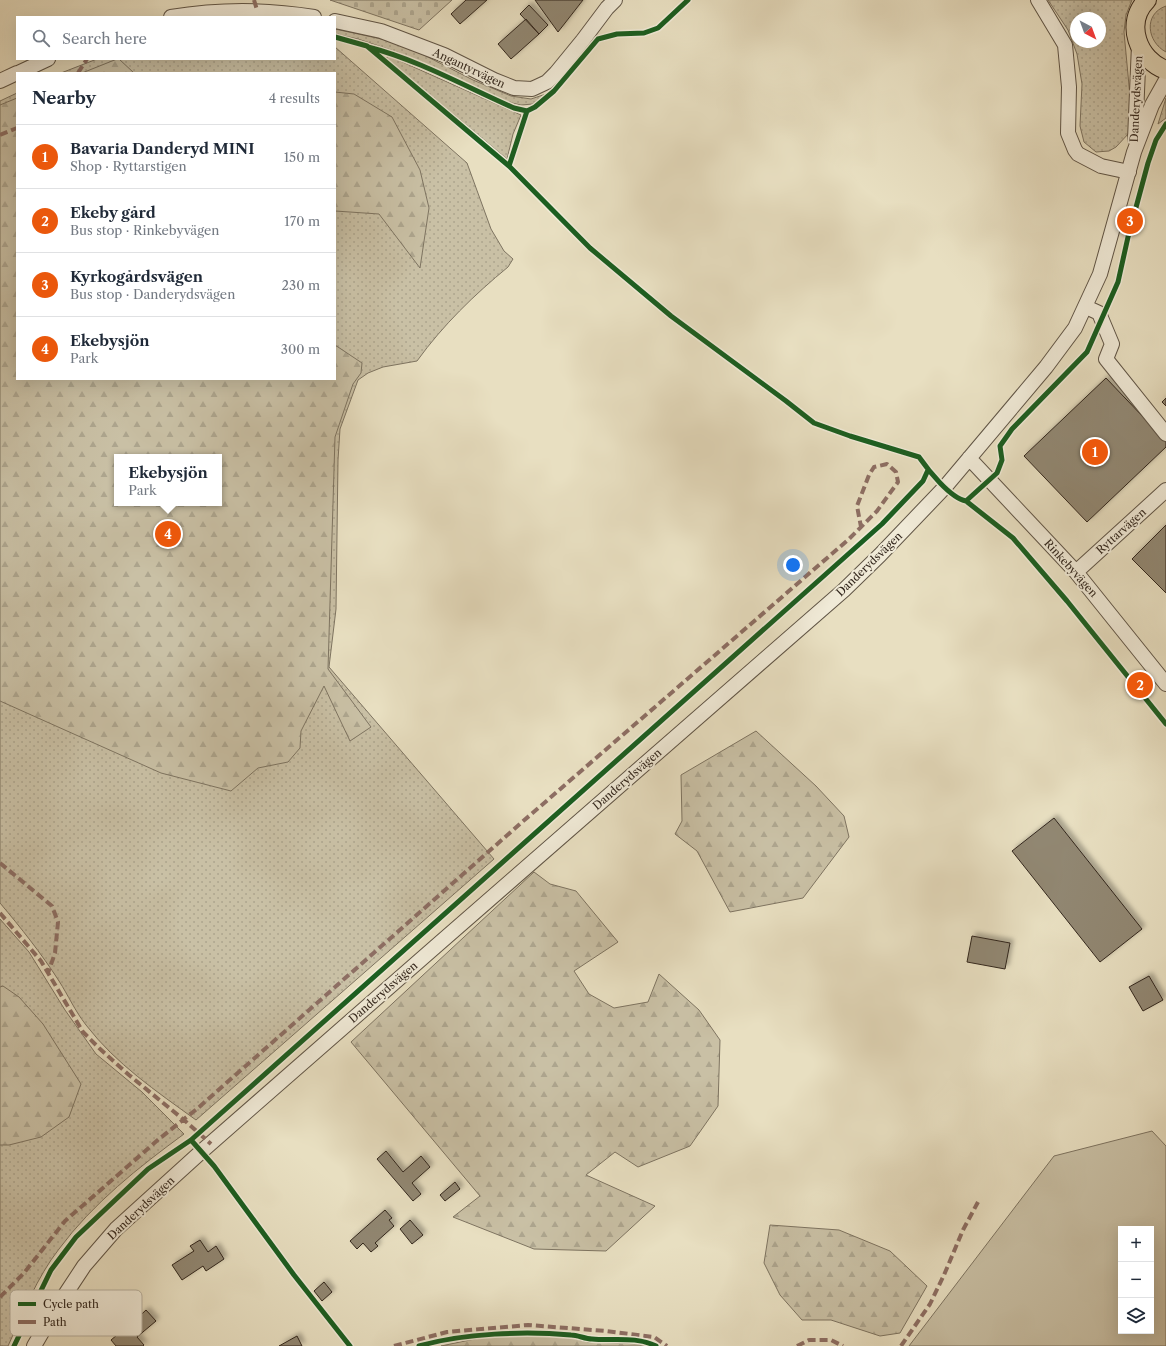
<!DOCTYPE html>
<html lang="en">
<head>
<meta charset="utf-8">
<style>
  :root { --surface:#fff; --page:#f2f2f3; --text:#1f2937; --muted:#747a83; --line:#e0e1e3; --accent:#ea580c }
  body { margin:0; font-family:"Libre Caslon Text",serif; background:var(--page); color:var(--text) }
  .controls { position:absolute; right:12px; bottom:12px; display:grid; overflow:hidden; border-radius:0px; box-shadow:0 4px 16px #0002 }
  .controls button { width:36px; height:36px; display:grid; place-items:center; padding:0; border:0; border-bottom:1px solid var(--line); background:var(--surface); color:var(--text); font:20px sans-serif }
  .compass { position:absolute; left:1070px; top:12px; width:36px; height:36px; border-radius:50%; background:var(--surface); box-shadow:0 4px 16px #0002; rotate:139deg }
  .you { position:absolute; left:793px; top:565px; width:14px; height:14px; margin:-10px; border:3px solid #fff; border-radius:50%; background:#1a73e8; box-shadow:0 0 0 6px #1a73e833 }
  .badge { display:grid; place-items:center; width:26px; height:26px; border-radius:50%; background:var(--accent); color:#fff; font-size:13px; font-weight:700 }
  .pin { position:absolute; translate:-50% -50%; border:2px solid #fff; box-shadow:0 1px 4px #0006 }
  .popup { position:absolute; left:114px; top:454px; width:108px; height:52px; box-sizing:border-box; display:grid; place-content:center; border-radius:0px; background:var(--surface); filter:drop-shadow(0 1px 3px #0005); font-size:13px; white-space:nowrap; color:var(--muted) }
  .popup b { font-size:15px; color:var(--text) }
  .popup::after { content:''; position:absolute; left:50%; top:100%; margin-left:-8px; border:8px solid transparent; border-top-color:var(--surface) }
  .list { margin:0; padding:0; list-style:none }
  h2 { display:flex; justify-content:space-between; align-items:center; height:52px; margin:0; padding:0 16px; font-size:17px }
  h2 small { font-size:13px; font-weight:400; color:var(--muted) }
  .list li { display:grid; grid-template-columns:26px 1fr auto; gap:12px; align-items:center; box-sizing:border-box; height:64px; padding:0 16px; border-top:1px solid var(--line) }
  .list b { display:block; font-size:15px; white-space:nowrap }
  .list p { margin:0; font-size:13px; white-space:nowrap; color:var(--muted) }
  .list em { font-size:13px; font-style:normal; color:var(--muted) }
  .icon { flex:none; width:22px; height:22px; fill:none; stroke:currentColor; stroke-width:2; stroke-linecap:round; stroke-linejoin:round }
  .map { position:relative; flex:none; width:1166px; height:1346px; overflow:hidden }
  .search { position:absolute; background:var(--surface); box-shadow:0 4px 16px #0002; left:16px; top:16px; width:320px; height:44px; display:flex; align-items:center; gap:10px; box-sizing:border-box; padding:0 14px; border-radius:0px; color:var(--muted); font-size:15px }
  .panel { position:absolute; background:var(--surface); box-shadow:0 4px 16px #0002; left:16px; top:72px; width:320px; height:308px; border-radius:0px }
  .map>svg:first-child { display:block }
</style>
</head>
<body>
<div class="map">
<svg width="1166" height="1346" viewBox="0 0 1166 1346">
  <defs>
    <pattern id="grass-dots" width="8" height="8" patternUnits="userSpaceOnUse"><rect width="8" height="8" fill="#c9c0a5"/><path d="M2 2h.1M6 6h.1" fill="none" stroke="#ada58e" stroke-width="1.8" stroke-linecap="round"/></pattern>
    <pattern id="forest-firs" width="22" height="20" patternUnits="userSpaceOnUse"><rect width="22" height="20" fill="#c9c0a5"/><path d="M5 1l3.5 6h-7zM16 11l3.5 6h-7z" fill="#ada58e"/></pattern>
    <pattern id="cemetery-stones" width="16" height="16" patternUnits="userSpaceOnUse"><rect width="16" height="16" fill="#c9c0a5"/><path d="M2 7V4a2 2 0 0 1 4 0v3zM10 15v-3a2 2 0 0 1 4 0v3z" fill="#ada58e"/></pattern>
    <filter id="shadow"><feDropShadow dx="3.5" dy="-3.5" stdDeviation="2" flood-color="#0004"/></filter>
  </defs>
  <rect width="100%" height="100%" fill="#e8dfc1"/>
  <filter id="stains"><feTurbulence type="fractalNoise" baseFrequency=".005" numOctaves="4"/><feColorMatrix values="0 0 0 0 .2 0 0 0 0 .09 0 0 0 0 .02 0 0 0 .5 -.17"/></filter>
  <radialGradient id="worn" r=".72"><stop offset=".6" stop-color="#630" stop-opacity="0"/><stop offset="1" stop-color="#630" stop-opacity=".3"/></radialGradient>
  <!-- grass -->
  <path fill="url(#grass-dots)" stroke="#7e7461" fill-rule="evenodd" d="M 1048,0 L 1132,0 L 1126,15 L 1124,32 L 1131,107 L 1130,132 L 1116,147 L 1109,151 L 1096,152 L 1084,142 L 1080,126 L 1082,84 L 1077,54 L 1068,30 ZM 1076,18 L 1100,18 L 1100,42 L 1076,42 Z
    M 1166,6 L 1166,52 C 1147,42 1143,14 1166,6 Z
    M 335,29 L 386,40 L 424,55 L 473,80 L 511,96 L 531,99 L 546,94 L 533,104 L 521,105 L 503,101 L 397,52 L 358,39 L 335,34 Z
    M 335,47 L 467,163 L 491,229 L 504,251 L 513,259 L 508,267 C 474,295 443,325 417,361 L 383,367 L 368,373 L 358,380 L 340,429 L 338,460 L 336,609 L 329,667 L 494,859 L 196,1120 C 156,1091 116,1064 86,1025 C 75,1011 68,995 59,981 C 41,953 21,928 0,903 L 0,101 L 17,93 L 17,379 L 335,379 L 335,73 L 61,73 L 97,59 L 335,59 ZM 117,457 L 219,457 L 219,503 L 117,503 Z
    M 389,56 L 521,115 L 513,134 L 507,159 L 386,58 Z
    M 1166,98 L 1166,118 L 1158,124 Z
    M 0,919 L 29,952 L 65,1010 L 96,1054 L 142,1092 L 184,1134 C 139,1167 93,1203 59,1249 C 37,1277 23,1313 8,1346 L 0,1346 Z"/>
  <!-- forest -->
  <path fill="url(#forest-firs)" stroke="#7e7461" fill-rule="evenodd" d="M 117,59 L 119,59 L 134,73 L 82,73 Z
    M 335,92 L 354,94 L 392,117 L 420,170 L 429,208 L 420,268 L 379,214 L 335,211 Z
    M 17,98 L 17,379 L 335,379 L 335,345 L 362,363 L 361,373 L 353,384 L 335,437 L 328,669 L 371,727 L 350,741 L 324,686 L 301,731 L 300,748 L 288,762 L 258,768 L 231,791 L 161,773 L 0,701 L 0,105 ZM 117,457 L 219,457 L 219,503 L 117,503 Z
    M 756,731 L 816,786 L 844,816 L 849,837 L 803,898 L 730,912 L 697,851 L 675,834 L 682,821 L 681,775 Z
    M 534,872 L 550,884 L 576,891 L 618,942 L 574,971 L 589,994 L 614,1008 L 648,1002 L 659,974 L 699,1010 L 720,1040 L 718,1106 L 690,1146 L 638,1167 L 615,1152 L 586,1175 L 655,1206 L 606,1251 L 534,1249 L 453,1217 L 480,1196 L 351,1042 Z
    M 3,986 L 19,997 L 43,1024 L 81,1084 L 69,1117 L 41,1137 L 9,1145 L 0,1145 L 0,987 Z
    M 770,1225 L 839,1230 L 890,1251 L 927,1286 L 900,1333 L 880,1336 L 831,1320 L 802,1320 L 780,1295 L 764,1263 Z
    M 489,1336 L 566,1336 L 588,1342 L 641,1344 L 647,1346 L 441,1346 Z"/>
  <!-- cemetery -->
  <path fill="url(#cemetery-stones)" stroke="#7e7461" d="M 330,0 L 452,0 L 419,30 Z"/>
  <!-- pitch -->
  <path fill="#c9c0a5" stroke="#7e7461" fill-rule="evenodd" d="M 1152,1131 L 1166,1146 L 1166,1346 L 909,1346 L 1054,1156 ZM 1121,1229 L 1151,1229 L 1151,1331 L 1121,1331 Z"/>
  <!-- building -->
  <path fill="#918772" stroke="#33271d" filter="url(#shadow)" d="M 466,0 L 487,0 L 460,24 L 451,14 Z
    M 535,0 L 583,0 L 558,32 Z
    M 529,5 L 548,25 L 539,34 L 520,14 Z
    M 526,19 L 539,34 L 511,59 L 498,44 Z
    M 1106,378 L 1166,441 L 1166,447 L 1087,522 L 1024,456 Z
    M 1166,398 L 1166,406 L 1162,402 Z
    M 1166,525 L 1166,593 L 1132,559 Z
    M 1054,818 L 1142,929 L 1100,962 L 1012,851 Z
    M 972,936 L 1010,943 L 1005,969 L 967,962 Z
    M 1149,976 L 1163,1000 L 1143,1011 L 1129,987 Z
    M 386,1151 L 403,1172 L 421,1156 L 430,1167 L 412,1183 L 421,1194 L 413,1201 L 377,1159 Z
    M 455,1182 L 460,1189 L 445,1201 L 440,1195 Z
    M 385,1210 L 392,1218 L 389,1220 L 394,1226 L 375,1243 L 378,1246 L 371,1252 L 363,1243 L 357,1249 L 350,1241 Z
    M 410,1220 L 423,1235 L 412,1244 L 400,1229 Z
    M 200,1240 L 208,1252 L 216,1246 L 224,1259 L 206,1271 L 203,1266 L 182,1280 L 172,1265 L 194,1251 L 190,1246 Z
    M 324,1282 L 332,1292 L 322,1301 L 314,1291 Z
    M 146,1310 L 156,1321 L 137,1337 L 144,1345 L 143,1346 L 116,1346 L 111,1340 L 117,1335 L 112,1329 L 123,1319 L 129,1326 Z
    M 297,1336 L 302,1346 L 279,1346 Z"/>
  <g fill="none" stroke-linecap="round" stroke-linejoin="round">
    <!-- minor casing -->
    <g stroke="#605546" stroke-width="16">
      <path id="minor" d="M 1038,0 L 1065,45 L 1069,87 L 1068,133 L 1075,150 L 1078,154 L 1101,166 L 1129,172
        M 171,17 C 219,9 266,9 314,17
        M 335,21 L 381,31 L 444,55 L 494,80 L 514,88 L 532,89 L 547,82 L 556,73 L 583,40 L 607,8 L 615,0
        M 18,73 L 48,59
        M 0,81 L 17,73
        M 1135,139 L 1139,45
        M 1086,307 L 1099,313 L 1112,344 L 1106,359 L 1166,434
        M 969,458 L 1076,572 L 1166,684
        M 1076,572 L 1166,490
        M 34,1346 L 55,1310 L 84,1266 L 116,1229 L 202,1151 L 435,947 L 844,590 L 880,555 L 945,487 L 1046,367 L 1075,328 L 1100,274 L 1134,152 L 1152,105 L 1166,80"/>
    </g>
    <!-- major casing -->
    <g stroke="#33271d" stroke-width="20">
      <path id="major" d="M 1147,0 C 1124,23 1138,60 1166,70"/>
    </g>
    <!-- minor -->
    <use href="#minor" stroke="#f0ead7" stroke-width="14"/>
    <!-- major -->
    <use href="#major" stroke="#e8dfc1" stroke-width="18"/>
    <!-- quiet -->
    <path stroke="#8d6e63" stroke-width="4" stroke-dasharray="8 4" stroke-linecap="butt" d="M 254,0 L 257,10
      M 78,73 L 87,59
      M 0,135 L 17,128
      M 0,863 L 52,906 L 58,922 L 55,953 L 48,973
      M 0,913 L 41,961 L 83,1032 L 99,1048 L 129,1075 L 184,1120 L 211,1144
      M 0,1297 L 24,1273 L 65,1221 L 159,1139 L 198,1108 L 521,823 L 849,539 L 877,511 L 898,482 L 896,472 L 887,464 L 874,467 L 869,475 L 857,506 L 861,527
      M 394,1346 L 447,1332 L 528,1325 L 606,1331 L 654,1337 L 667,1346
      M 797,1346 L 809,1340 L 831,1340 L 843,1346
      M 901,1346 L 930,1304 L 944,1275 L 963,1230 L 978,1202"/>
    <!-- cycleway casing -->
    <g stroke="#f0ead7" stroke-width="8">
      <path id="cycleway" d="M 335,37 L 367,46 L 509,166 L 590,248 L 671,316 L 786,401 L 814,423 L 850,436 L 919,457 C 928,470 950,498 966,501 L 1013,538 L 1067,601 L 1166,724
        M 368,47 C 419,60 466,87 514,108 L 527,111
        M 509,166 L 527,111 L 535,107 L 554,91 L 598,39 L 617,34 L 644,33 L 658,28 L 688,0
        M 966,501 L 997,473 L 1002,460 L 1000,446 L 1012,429 L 1087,352 L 1118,282 L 1128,237 L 1148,163 L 1156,140 L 1166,124
        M 191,1140 L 214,1166 L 294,1275 L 350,1346
        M 14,1346 L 51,1270 L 76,1237 L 148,1169 L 191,1140 L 882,524 L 923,481 L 928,470
        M 419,1346 C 464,1333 525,1331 571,1335 C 578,1335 585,1339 592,1339 C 613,1341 636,1336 656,1346"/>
    </g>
    <!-- cycleway -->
    <use href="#cycleway" stroke="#1b5e20" stroke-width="5"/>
  </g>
  <g text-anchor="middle" stroke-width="4" stroke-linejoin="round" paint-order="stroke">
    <!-- street labels -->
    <g font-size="11" fill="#33271d" stroke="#f0ead7">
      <text transform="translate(469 68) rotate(25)" y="4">Angantyrvägen</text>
      <text transform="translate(1136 99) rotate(-87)" y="4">Danderydsvägen</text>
      <text transform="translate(1121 531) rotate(-42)" y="4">Ryttarvägen</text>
      <text transform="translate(869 564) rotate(-44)" y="4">Danderydsvägen</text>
      <text transform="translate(1071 568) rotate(48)" y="4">Rinkebyvägen</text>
      <text transform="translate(627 779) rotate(-41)" y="4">Danderydsvägen</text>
      <text transform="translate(383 992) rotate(-41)" y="4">Danderydsvägen</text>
      <text transform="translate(141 1208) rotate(-43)" y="4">Danderydsvägen</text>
    </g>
  </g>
  <!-- legend -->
  <rect x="10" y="1290" width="132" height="46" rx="6" fill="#f0ead7" stroke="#b7b09f" stroke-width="1"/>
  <rect x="18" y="1302" width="18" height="4" fill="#1b5e20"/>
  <rect x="18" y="1320" width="18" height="4" fill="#8d6e63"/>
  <g font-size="11" fill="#33271d">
    <text x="43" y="1308">Cycle path</text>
    <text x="43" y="1326">Path</text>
  </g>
  <rect width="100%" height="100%" filter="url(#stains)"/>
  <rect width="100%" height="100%" fill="url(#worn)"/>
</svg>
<div class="controls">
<button>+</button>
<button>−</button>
<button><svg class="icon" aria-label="layers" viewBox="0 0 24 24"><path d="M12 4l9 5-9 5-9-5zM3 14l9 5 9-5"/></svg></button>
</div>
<svg class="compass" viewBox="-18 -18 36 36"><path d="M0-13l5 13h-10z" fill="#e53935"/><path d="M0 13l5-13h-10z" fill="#747a83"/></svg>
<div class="you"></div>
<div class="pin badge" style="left:1095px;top:452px">1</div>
<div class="pin badge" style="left:1140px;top:685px">2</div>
<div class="pin badge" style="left:1130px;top:221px">3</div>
<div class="pin badge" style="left:168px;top:534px">4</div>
<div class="popup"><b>Ekebysjön</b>Park</div>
<div class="search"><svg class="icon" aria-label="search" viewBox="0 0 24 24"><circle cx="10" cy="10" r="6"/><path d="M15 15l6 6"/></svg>Search here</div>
<section class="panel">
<h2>Nearby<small>4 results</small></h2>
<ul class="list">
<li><span class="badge">1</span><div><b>Bavaria Danderyd MINI</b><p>Shop · Ryttarstigen</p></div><em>150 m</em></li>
<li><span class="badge">2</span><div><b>Ekeby gård</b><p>Bus stop · Rinkebyvägen</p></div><em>170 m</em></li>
<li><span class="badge">3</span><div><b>Kyrkogårdsvägen</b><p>Bus stop · Danderydsvägen</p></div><em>230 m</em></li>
<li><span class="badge">4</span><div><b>Ekebysjön</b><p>Park</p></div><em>300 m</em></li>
</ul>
</section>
</div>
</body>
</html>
